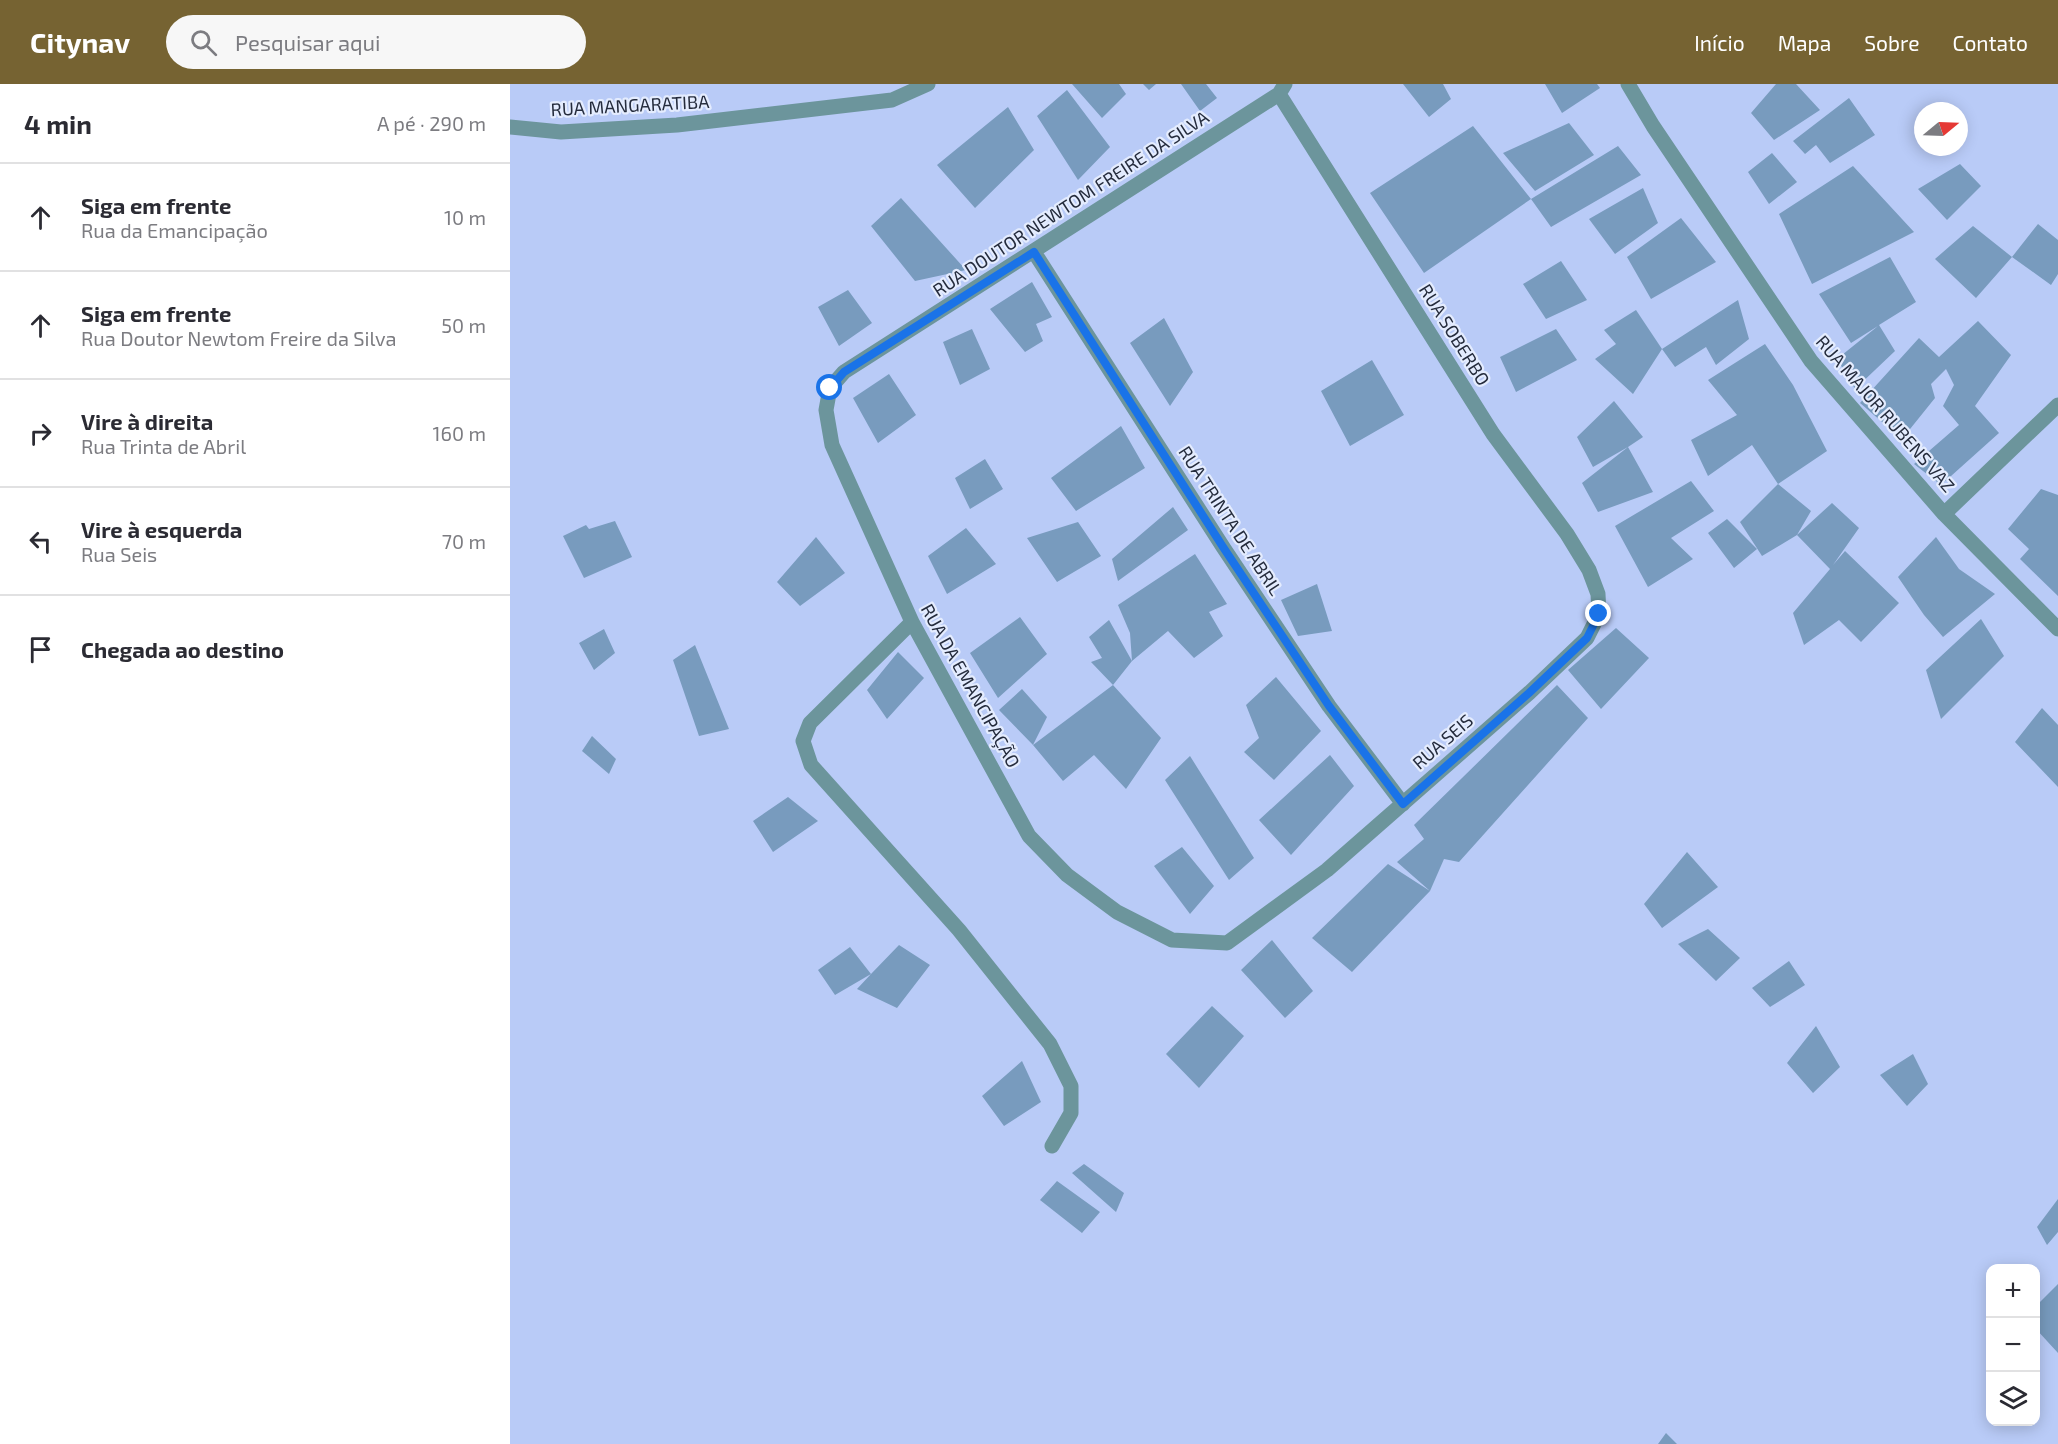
<!DOCTYPE html>
<html lang="pt">
<head>
<meta charset="utf-8">
<style>
  :root { --surface:#fff; --page:#f7f7f7; --text:#2b2b33; --muted:#7c7c81; --line:#e1e1e2; --accent:#766332 }
  body { margin:0; font-family:"Exo 2",sans-serif; background:var(--page); color:var(--text) }
  .controls { position:absolute; right:18px; bottom:18px; display:grid; overflow:hidden; border-radius:12px; box-shadow:0 3px 15px #0003 }
  .controls button { width:54px; height:54px; display:grid; place-items:center; padding:0; border:0; border-bottom:2px solid var(--line); background:var(--surface); color:var(--text); font:30px sans-serif }
  .compass { position:absolute; left:1404px; top:18px; width:54px; height:54px; border-radius:50%; background:var(--surface); box-shadow:0 3px 15px #0003; rotate:71deg }
  .stop { position:absolute; width:18px; height:18px; margin:-14px; border:4px solid #1a73e8; border-radius:50%; background:#fff }
  .stop.end { background:#1a73e8; border-color:#fff; box-shadow:0 2px 6px #0008 }
  .list { margin:0; padding:0; list-style:none }
  h2 { display:flex; justify-content:space-between; align-items:center; height:78px; margin:0; padding:0 24px; font-size:26px }
  h2 small { font-size:20px; font-weight:400; color:var(--muted) }
  .list li { display:grid; grid-template-columns:39px 1fr auto; gap:18px; align-items:center; box-sizing:border-box; height:108px; padding:0 24px; border-top:2px solid var(--line) }
  .list b { display:block; font-size:22px; white-space:nowrap }
  .list p { margin:0; font-size:20px; white-space:nowrap; color:var(--muted) }
  .list em { font-size:20px; font-style:normal; color:var(--muted) }
  .icon { flex:none; width:33px; height:33px; fill:none; stroke:currentColor; stroke-width:2; stroke-linecap:round; stroke-linejoin:round }
  .map { position:relative; flex:none; width:1548px; height:1360px; overflow:hidden }
  header { display:flex; align-items:center; gap:36px; box-sizing:border-box; height:84px; padding:0 30px; background:var(--accent); color:#fff }
  header strong { font-size:28px }
  nav { display:flex; gap:33px; margin-inline-start:auto; font-size:21px }
  .search { width:420px; height:54px; background:var(--page); display:flex; align-items:center; gap:15px; box-sizing:border-box; padding:0 21px; border-radius:33px; color:var(--muted); font-size:22px }
  main { display:flex }
  aside { flex:1; background:var(--surface) }
  .map>svg:first-child { display:block }
</style>
</head>
<body>
<header>
<strong>Citynav</strong>
<div class="search"><svg class="icon" aria-label="search" viewBox="0 0 24 24"><circle cx="10" cy="10" r="6"/><path d="M15 15l6 6"/></svg>Pesquisar aqui</div>
<nav><a>Início</a><a>Mapa</a><a>Sobre</a><a>Contato</a></nav>
</header>
<main>
<aside>
<h2>4 min<small>A pé · 290 m</small></h2>
<ul class="list">
<li><svg class="icon" aria-label="ahead" viewBox="0 0 24 24"><path d="M12 20V5M6 11l6-6 6 6"/></svg><div><b>Siga em frente</b><p>Rua da Emancipação</p></div><em>10 m</em></li>
<li><svg class="icon" aria-label="ahead" viewBox="0 0 24 24"><path d="M12 20V5M6 11l6-6 6 6"/></svg><div><b>Siga em frente</b><p>Rua Doutor Newtom Freire da Silva</p></div><em>50 m</em></li>
<li><svg class="icon" aria-label="right" viewBox="0 0 24 24"><path d="M7 20v-9h11M14 6l5 5-5 5"/></svg><div><b>Vire à direita</b><p>Rua Trinta de Abril</p></div><em>160 m</em></li>
<li><svg class="icon" aria-label="left" viewBox="0 0 24 24"><path d="M17 20v-9H6M10 6l-5 5 5 5"/></svg><div><b>Vire à esquerda</b><p>Rua Seis</p></div><em>70 m</em></li>
<li><svg class="icon" aria-label="arrive" viewBox="0 0 24 24"><path d="M6 21V4h12l-3 4 3 4H6"/></svg><div><b>Chegada ao destino</b></div></li>
</ul>
</aside>
<div class="map">
<svg width="1548" height="1360" viewBox="0 0 1548 1360">
  <rect width="100%" height="100%" fill="#b9cbf7"/>
  <!-- building -->
  <path fill="#789bbe" d="M 562,0 L 609,0 L 616,10 L 592,34 Z
    M 633,0 L 646,0 L 639,6 Z
    M 671,0 L 696,0 L 707,14 L 690,27 Z
    M 893,0 L 933,0 L 941,15 L 919,33 Z
    M 1035,0 L 1087,0 L 1090,4 L 1052,29 Z
    M 1266,0 L 1286,0 L 1310,26 L 1264,56 L 1241,29 Z
    M 557,6 L 600,63 L 568,96 L 527,32 Z
    M 1339,14 L 1365,51 L 1320,79 L 1306,61 L 1295,70 L 1283,57 Z
    M 498,23 L 524,66 L 465,124 L 427,81 Z
    M 1059,39 L 1084,71 L 1025,107 L 993,69 Z
    M 963,42 L 1021,115 L 1108,62 L 1131,91 L 1041,143 L 1021,115 L 914,189 L 860,109 Z
    M 1262,69 L 1287,98 L 1259,120 L 1238,88 Z
    M 1450,80 L 1471,102 L 1437,136 L 1408,105 Z
    M 1343,82 L 1404,148 L 1302,200 L 1269,130 Z
    M 1133,104 L 1148,139 L 1105,170 L 1079,135 Z
    M 391,114 L 456,186 L 405,197 L 361,142 Z
    M 1171,134 L 1206,178 L 1141,215 L 1117,173 Z
    M 1528,140 L 1548,156 L 1548,190 L 1541,201 L 1502,173 Z
    M 1463,142 L 1502,173 L 1466,214 L 1425,175 Z
    M 1380,173 L 1406,218 L 1369,241 L 1385,267 L 1345,305 L 1327,275 L 1368,242 L 1341,259 L 1309,210 Z
    M 1051,177 L 1077,216 L 1036,235 L 1013,200 Z
    M 522,198 L 542,233 L 526,240 L 533,257 L 515,268 L 480,225 Z
    M 338,206 L 362,239 L 329,262 L 308,223 Z
    M 1228,216 L 1239,255 L 1206,281 L 1196,263 L 1165,283 L 1152,265 L 1123,310 L 1085,275 L 1106,260 L 1094,246 L 1126,226 L 1152,265 Z
    M 654,234 L 683,288 L 660,322 L 620,259 Z
    M 1468,237 L 1501,271 L 1465,322 L 1489,349 L 1431,401 L 1404,380 L 1449,341 L 1433,322 L 1444,301 L 1436,285 L 1421,300 L 1425,314 L 1392,355 L 1350,319 L 1409,254 L 1429,273 Z
    M 462,245 L 480,285 L 450,301 L 433,258 Z
    M 1046,245 L 1067,276 L 1006,308 L 990,273 Z
    M 1255,260 L 1283,301 L 1317,367 L 1268,400 L 1242,361 L 1198,392 L 1181,356 L 1227,331 L 1198,296 Z
    M 862,276 L 894,331 L 840,362 L 811,307 Z
    M 379,290 L 406,331 L 368,359 L 343,314 Z
    M 1104,317 L 1133,353 L 1118,363 L 1143,408 L 1088,428 L 1072,399 L 1118,363 L 1083,383 L 1067,353 Z
    M 611,342 L 635,384 L 566,427 L 541,394 Z
    M 475,375 L 493,405 L 460,425 L 445,394 Z
    M 1181,397 L 1204,427 L 1161,454 L 1183,475 L 1138,503 L 1105,442 Z
    M 1268,400 L 1301,427 L 1287,451 L 1322,419 L 1349,444 L 1323,481 L 1335,467 L 1389,519 L 1351,558 L 1329,536 L 1294,561 L 1283,529 L 1320,485 L 1287,451 L 1252,472 L 1230,438 Z
    M 1531,405 L 1548,411 L 1548,512 L 1510,475 L 1519,465 L 1498,445 Z
    M 663,423 L 678,446 L 608,497 L 602,475 Z
    M 1217,435 L 1247,465 L 1224,484 L 1198,449 Z
    M 105,437 L 122,473 L 74,494 L 53,452 L 76,441 L 79,445 Z
    M 568,438 L 591,472 L 547,498 L 517,454 Z
    M 456,444 L 486,480 L 437,510 L 418,472 Z
    M 306,453 L 335,489 L 290,522 L 267,498 Z
    M 1426,453 L 1449,485 L 1485,510 L 1433,553 L 1414,531 L 1388,493 Z
    M 685,470 L 717,520 L 699,528 L 713,552 L 684,574 L 658,547 L 622,577 L 620,549 L 608,521 Z
    M 807,500 L 822,547 L 788,552 L 771,516 Z
    M 510,533 L 537,570 L 488,614 L 460,569 Z
    M 1471,535 L 1494,572 L 1431,635 L 1416,586 Z
    M 599,536 L 622,577 L 603,601 L 581,578 L 592,574 L 579,553 Z
    M 1106,544 L 1139,574 L 1091,625 L 1058,586 Z
    M 94,545 L 105,569 L 84,586 L 69,559 Z
    M 185,561 L 219,645 L 189,652 L 163,576 Z
    M 388,568 L 414,594 L 377,635 L 357,606 Z
    M 766,593 L 811,647 L 764,696 L 734,668 L 749,654 L 736,621 Z
    M 603,601 L 651,654 L 616,705 L 584,671 L 553,697 L 523,661 Z
    M 1047,601 L 1078,634 L 949,778 L 934,775 L 920,807 L 842,888 L 802,854 L 878,780 L 920,807 L 887,778 L 914,755 L 904,741 Z
    M 512,605 L 537,633 L 523,661 L 489,626 Z
    M 1532,624 L 1548,641 L 1548,703 L 1505,658 Z
    M 82,652 L 106,675 L 99,690 L 72,667 Z
    M 820,671 L 844,702 L 781,771 L 749,736 Z
    M 680,672 L 744,774 L 719,796 L 655,696 Z
    M 278,713 L 308,737 L 263,768 L 243,737 Z
    M 672,763 L 704,802 L 680,830 L 644,782 Z
    M 1177,768 L 1208,803 L 1152,844 L 1134,820 Z
    M 1198,845 L 1230,874 L 1206,897 L 1168,860 Z
    M 762,856 L 803,907 L 775,934 L 731,886 Z
    M 389,861 L 420,881 L 387,924 L 347,905 L 361,890 L 325,911 L 308,886 L 340,863 L 361,890 Z
    M 1279,877 L 1295,901 L 1260,923 L 1242,904 Z
    M 702,922 L 734,952 L 689,1004 L 656,970 Z
    M 1306,942 L 1330,983 L 1303,1009 L 1277,979 Z
    M 1403,970 L 1418,1000 L 1397,1022 L 1370,991 Z
    M 512,977 L 531,1018 L 494,1042 L 472,1012 Z
    M 574,1080 L 614,1109 L 606,1128 L 562,1089 Z
    M 547,1097 L 590,1128 L 572,1149 L 530,1116 Z
    M 1548,1115 L 1548,1148 L 1537,1161 L 1527,1143 Z
    M 1548,1200 L 1548,1269 L 1526,1245 L 1526,1222 Z
    M 1156,1349 L 1167,1360 L 1148,1360 Z"/>
  <g fill="none" stroke-linecap="round" stroke-linejoin="round">
    <!-- minor -->
    <path stroke="#6c959c" stroke-width="15" d="M 1118,0 L 1143,42 L 1301,277 L 1434,430 L 1548,545
      M 769,10 L 983,350 L 1057,450 L 1079,486 L 1088,510 L 1089,530 L 1077,554 L 1019,609 L 817,786 L 717,859 L 662,856 L 607,828 L 557,791 L 519,752 L 402,538 L 322,361 L 316,326 L 320,304 L 334,288 L 769,10 L 775,0
      M 0,43 L 51,48 L 167,41 L 382,16 L 418,0
      M 524,168 L 713,463 L 819,622 L 893,720
      M 1434,430 L 1548,321
      M 402,538 L 300,639 L 293,657 L 301,681 L 449,846 L 540,960 L 561,1002 L 561,1029 L 542,1062"/>
  </g>
  <g fill="none" stroke-linecap="round" stroke-linejoin="round">
    <!-- route -->
    <path stroke="#1a73e8" stroke-width="8" d="M 320,304 L 334,288 L 524,168 L 713,463 L 819,622 L 893,720 L 1019,609 L 1077,554 L 1089,530"/>
  </g>
  <g text-anchor="middle" stroke-width="4.5" stroke-linejoin="round" paint-order="stroke">
    <!-- street labels -->
    <g font-size="18" fill="#252c3d" stroke="#e4ecfe">
      <text transform="translate(120 22) rotate(-3)" y="6">RUA MANGARATIBA</text>
      <text transform="translate(561 120) rotate(-33)" y="6">RUA DOUTOR NEWTOM FREIRE DA SILVA</text>
      <text transform="translate(944 251) rotate(58)" y="6">RUA SOBERBO</text>
      <text transform="translate(1375 330) rotate(49)" y="6">RUA MAJOR RUBENS VAZ</text>
      <text transform="translate(720 437) rotate(57)" y="6">RUA TRINTA DE ABRIL</text>
      <text transform="translate(460 602) rotate(61)" y="6">RUA DA EMANCIPAÇÃO</text>
      <text transform="translate(933 658) rotate(-41)" y="6">RUA SEIS</text>
    </g>
  </g>
</svg>
<div class="controls">
<button>+</button>
<button>−</button>
<button><svg class="icon" aria-label="layers" viewBox="0 0 24 24"><path d="M12 4l9 5-9 5-9-5zM3 14l9 5 9-5"/></svg></button>
</div>
<svg class="compass" viewBox="-18 -18 36 36"><path d="M0-13l5 13h-10z" fill="#e53935"/><path d="M0 13l5-13h-10z" fill="#7c7c81"/></svg>
<div class="stop" style="left:320px;top:304px"></div>
<div class="stop end" style="left:1089px;top:530px"></div>
</div>
</main>
</body>
</html>
